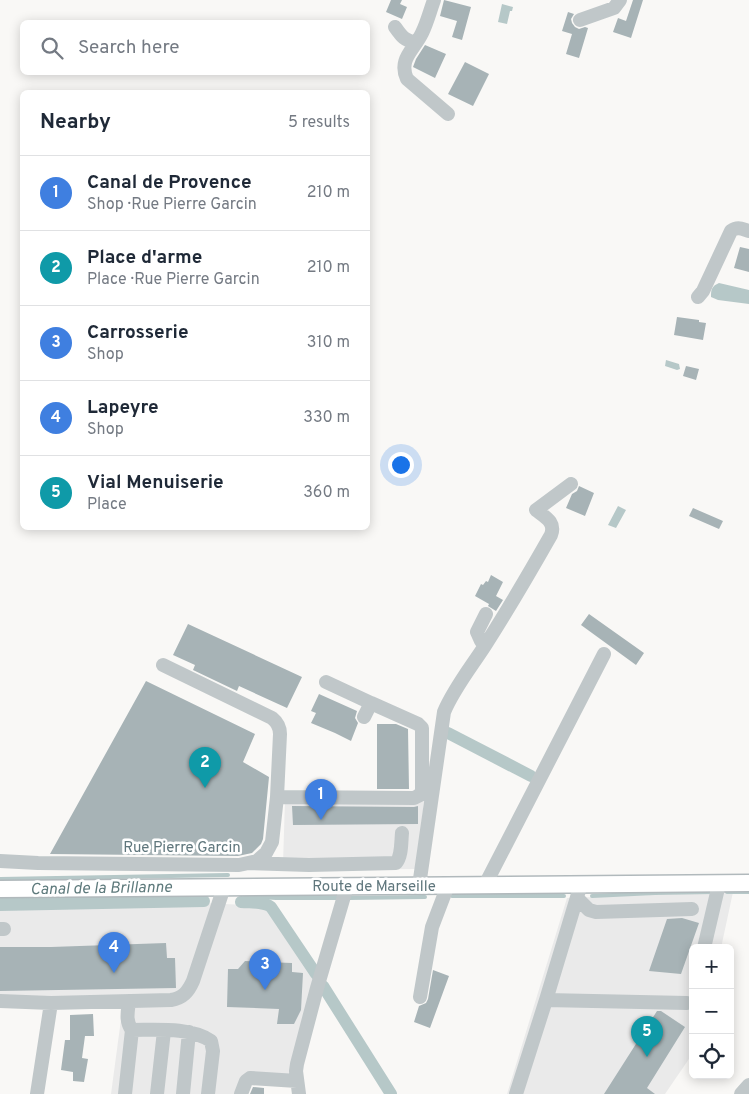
<!DOCTYPE html>
<html lang="en">
<head>
<meta charset="utf-8">
<style>
  :root { --surface:#fff; --page:#f2f2f3; --text:#1f2937; --muted:#747a83; --line:#e0e1e3; --accent:#7c3aed }
  body { margin:0; font-family:Overpass,sans-serif; background:var(--page); color:var(--text) }
  .controls { position:absolute; right:15px; bottom:15px; display:grid; overflow:hidden; border-radius:8px; box-shadow:0 2px 12px #0003 }
  .controls button { width:45px; height:45px; display:grid; place-items:center; padding:0; border:0; border-bottom:1px solid var(--line); background:var(--surface); color:var(--text); font:25px sans-serif }
  .you { position:absolute; left:400px; top:464px; width:18px; height:18px; margin:-12px; border:4px solid #fff; border-radius:50%; background:#1a73e8; box-shadow:0 0 0 8px #1a73e833 }
  .badge { display:grid; place-items:center; width:32px; height:32px; border-radius:50%; background:var(--accent); color:#fff; font-size:16px; font-weight:700 }
  .pin { position:absolute; translate:-50% -41px; filter:drop-shadow(0 1px 2px #0008) }
  .pin::after { content:''; position:absolute; top:26px; width:18px; height:15px; background:inherit; clip-path:polygon(0 0,100% 0,50% 100%) }
  .list { margin:0; padding:0; list-style:none }
  h2 { display:flex; justify-content:space-between; align-items:center; height:65px; margin:0; padding:0 20px; font-size:21px }
  h2 small { font-size:16px; font-weight:400; color:var(--muted) }
  .list li { display:grid; grid-template-columns:32px 1fr auto; gap:15px; align-items:center; box-sizing:border-box; height:75px; padding:0 20px; border-top:1px solid var(--line) }
  .list b { display:block; font-size:19px; white-space:nowrap }
  .list p { margin:0; font-size:16px; white-space:nowrap; color:var(--muted) }
  .list em { font-size:16px; font-style:normal; color:var(--muted) }
  .icon { flex:none; width:28px; height:28px; fill:none; stroke:currentColor; stroke-width:2; stroke-linecap:round; stroke-linejoin:round }
  .map { position:relative; flex:none; width:749px; height:1094px; overflow:hidden }
  .search { position:absolute; background:var(--surface); box-shadow:0 2px 12px #0003; left:20px; top:20px; width:350px; height:55px; display:flex; align-items:center; gap:12px; box-sizing:border-box; padding:0 18px; border-radius:8px; color:var(--muted); font-size:19px }
  .panel { position:absolute; background:var(--surface); box-shadow:0 2px 12px #0003; left:20px; top:90px; width:350px; height:440px; border-radius:8px }
  .map>svg:first-child { display:block }
</style>
</head>
<body>
<div class="map">
<svg width="749" height="1094" viewBox="0 0 749 1094">
  <rect width="100%" height="100%" fill="#f9f8f6"/>
  <!-- built -->
  <path fill="#eaeaea" d="M 285,800 L 424,801 L 417,869 L 284,870 L 283,864 Z
    M 733,892 L 721,948 L 693,948 L 693,1053 L 665,1094 L 507,1094 L 567,898 Z
    M 203,903 L 267,906 L 315,980 L 291,1076 L 248,1073 L 237,1094 L 111,1094 L 124,997 L 0,998 L 0,908 Z"/>
  <!-- water -->
  <path fill="#b6c8c8" d="M 502,4 L 513,7 L 512,11 L 510,11 L 507,24 L 498,22 Z
    M 719,283 L 749,290 L 749,304 L 718,300 L 711,297 C 711,289 712,286 719,283 Z
    M 666,360 L 679,364 L 680,369 L 677,370 L 665,366 Z
    M 618,506 L 626,510 L 616,528 L 608,525 Z"/>
  <g fill="none" stroke-linecap="round" stroke-linejoin="round">
    <!-- stream -->
    <path stroke="#b6c8c8" stroke-width="4" d="M 0,879 L 228,875
      M 727,892 L 749,892
      M 245,896 L 276,898 L 337,898
      M 452,896 L 564,896
      M 592,896 L 655,893 L 713,892
      M 348,898 L 425,897
      M 0,899 L 200,897"/>
    <!-- canal -->
    <path stroke="#b6c8c8" stroke-width="12" d="M 448,733 L 531,776
      M 241,902 C 251,903 263,901 271,907 L 316,974
      M 0,905 L 204,901
      M 323,986 L 391,1094"/>
  </g>
  <!-- building -->
  <path fill="#a7b3b6" d="M 391,0 L 402,0 L 400,4 L 407,7 L 402,19 L 386,12 Z
    M 444,0 L 471,7 L 462,40 L 452,37 L 457,21 L 440,16 Z
    M 633,0 L 643,0 L 631,38 L 613,32 L 618,18 L 626,21 Z
    M 568,12 L 574,14 L 571,19 L 572,23 L 575,27 L 579,29 L 585,27 L 588,28 L 579,58 L 566,54 L 572,34 L 562,31 Z
    M 425,45 L 446,54 L 435,78 L 413,67 L 416,59 Z
    M 465,62 L 489,74 L 473,106 L 448,94 Z
    M 740,247 L 749,249 L 749,272 L 734,268 Z
    M 677,317 L 699,320 L 699,322 L 706,323 L 703,340 L 674,335 Z
    M 686,366 L 699,369 L 696,380 L 683,376 Z
    M 579,486 L 594,493 L 585,516 L 566,508 L 572,494 L 577,491 Z
    M 693,508 L 723,521 L 719,529 L 689,516 Z
    M 491,575 L 503,582 L 496,596 L 503,600 L 496,611 L 488,606 L 489,604 L 475,596 L 481,584 L 483,585 L 486,581 L 488,582 Z
    M 589,614 L 644,653 L 636,665 L 581,625 Z
    M 188,624 L 302,677 L 287,708 L 239,686 L 237,691 L 193,670 L 195,665 L 173,655 Z
    M 146,681 L 255,734 L 243,762 L 269,777 L 263,839 L 261,844 L 252,853 L 238,856 L 50,854 Z
    M 319,694 L 357,711 L 355,718 L 358,723 L 351,741 L 335,733 L 311,723 L 316,713 L 311,711 Z
    M 377,724 L 396,724 L 408,729 L 409,789 L 377,789 Z
    M 292,806 L 414,807 L 418,806 L 418,824 L 293,825 Z
    M 682,918 L 699,923 L 681,974 L 649,971 L 667,919 Z
    M 166,943 L 167,958 L 175,958 L 176,988 L 0,991 L 0,947 L 51,947 Z
    M 245,961 L 292,963 L 292,972 L 303,973 L 301,1010 L 294,1024 L 277,1024 L 279,1009 L 227,1007 L 228,969 L 238,969 Z
    M 433,970 L 449,976 L 430,1028 L 414,1022 L 419,1006 L 426,1003 L 428,999 Z
    M 657,1011 L 661,1011 L 685,1027 L 647,1088 L 655,1094 L 604,1094 Z
    M 93,1014 L 94,1036 L 85,1036 L 82,1058 L 88,1059 L 84,1082 L 73,1081 L 73,1072 L 61,1070 L 65,1040 L 70,1040 L 70,1015 Z
    M 253,1087 L 264,1088 L 264,1094 L 250,1094 Z"/>
  <g fill="none" stroke-linecap="round" stroke-linejoin="round">
    <!-- major casing -->
    <g stroke="#b1b9bc" stroke-width="19">
      <path id="major" d="M 0,889 L 749,883"/>
    </g>
    <!-- minor -->
    <path stroke="#c0c7c9" stroke-width="14" d="M 434,0 C 430,11 427,23 422,33 C 414,50 398,59 407,79 L 448,114
      M 580,20 L 614,8 L 620,0
      M 395,27 C 402,37 404,40 416,43
      M 698,297 L 703,291 L 731,231 C 738,226 742,229 749,231
      M 485,645 L 481,641 L 477,632 L 486,614
      M 326,682 L 371,703 L 364,717
      M 277,797 L 414,798 L 420,795 L 422,790 L 422,728 L 418,724 L 371,703
      M 0,861 L 38,863 L 239,865 L 257,861 L 266,853 L 272,842 L 277,797 L 280,734 C 280,727 277,722 272,718 L 163,665
      M 249,863 L 309,865 L 396,863 C 402,856 401,842 402,833
      M 485,885 L 604,654
      M 419,886 L 444,712 C 454,688 472,666 486,644 C 509,608 530,572 551,535 C 556,522 545,517 536,510 L 571,484
      M 577,898 L 589,910 L 596,912 L 692,909
      M 0,929 L 4,929
      M 704,948 L 719,884
      M 420,997 L 432,927 L 448,885
      M 546,1000 L 687,1003
      M 0,1001 L 51,1003 L 171,1000 C 183,998 188,992 193,981 L 224,887
      M 132,1030 C 157,1030 190,1027 211,1041 L 213,1051 L 208,1094
      M 37,1094 L 51,1003
      M 125,1094 L 132,1030 C 125,1021 128,1011 129,1001
      M 157,1094 L 164,1031
      M 183,1094 L 189,1032
      M 241,1094 L 246,1081 L 250,1078 L 297,1081
      M 299,1094 L 296,1071 L 297,1064 L 317,988 L 347,886
      M 516,1094 L 546,1000 L 581,884
      M 741,1094 L 749,1085"/>
    <!-- major -->
    <use href="#major" stroke="#fff" stroke-width="16"/>
  </g>
  <g text-anchor="middle" stroke-width="5" stroke-linejoin="round" paint-order="stroke">
    <!-- street labels -->
    <g font-size="15" fill="#5f767c" stroke="#fff">
      <text x="182" y="852">Rue Pierre Garcin</text>
      <text x="374" y="891">Route de Marseille</text>
    </g>
    <!-- water labels -->
    <g font-size="16" font-style="italic" fill="#5e7a7c" stroke="#fff">
      <text transform="translate(101 887) rotate(-1)" y="6">Canal de la Brillanne</text>
    </g>
  </g>
</svg>
<div class="controls">
<button>+</button>
<button>−</button>
<button><svg class="icon" aria-label="locate" viewBox="0 0 24 24"><circle cx="12" cy="12" r="6"/><path d="M12 2v4M12 18v4M2 12h4M18 12h4"/></svg></button>
</div>
<div class="you"></div>
<div class="pin badge" style="left:321px;top:820px;background:#3f7fe0">1</div>
<div class="pin badge" style="left:205px;top:788px;background:#0f9aa8">2</div>
<div class="pin badge" style="left:265px;top:990px;background:#3f7fe0">3</div>
<div class="pin badge" style="left:114px;top:973px;background:#3f7fe0">4</div>
<div class="pin badge" style="left:647px;top:1057px;background:#0f9aa8">5</div>
<div class="search"><svg class="icon" aria-label="search" viewBox="0 0 24 24"><circle cx="10" cy="10" r="6"/><path d="M15 15l6 6"/></svg>Search here</div>
<section class="panel">
<h2>Nearby<small>5 results</small></h2>
<ul class="list">
<li><span class="badge" style="background:#3f7fe0">1</span><div><b>Canal de Provence</b><p>Shop · Rue Pierre Garcin</p></div><em>210 m</em></li>
<li><span class="badge" style="background:#0f9aa8">2</span><div><b>Place d'arme</b><p>Place · Rue Pierre Garcin</p></div><em>210 m</em></li>
<li><span class="badge" style="background:#3f7fe0">3</span><div><b>Carrosserie</b><p>Shop</p></div><em>310 m</em></li>
<li><span class="badge" style="background:#3f7fe0">4</span><div><b>Lapeyre</b><p>Shop</p></div><em>330 m</em></li>
<li><span class="badge" style="background:#0f9aa8">5</span><div><b>Vial Menuiserie</b><p>Place</p></div><em>360 m</em></li>
</ul>
</section>
</div>
</body>
</html>
